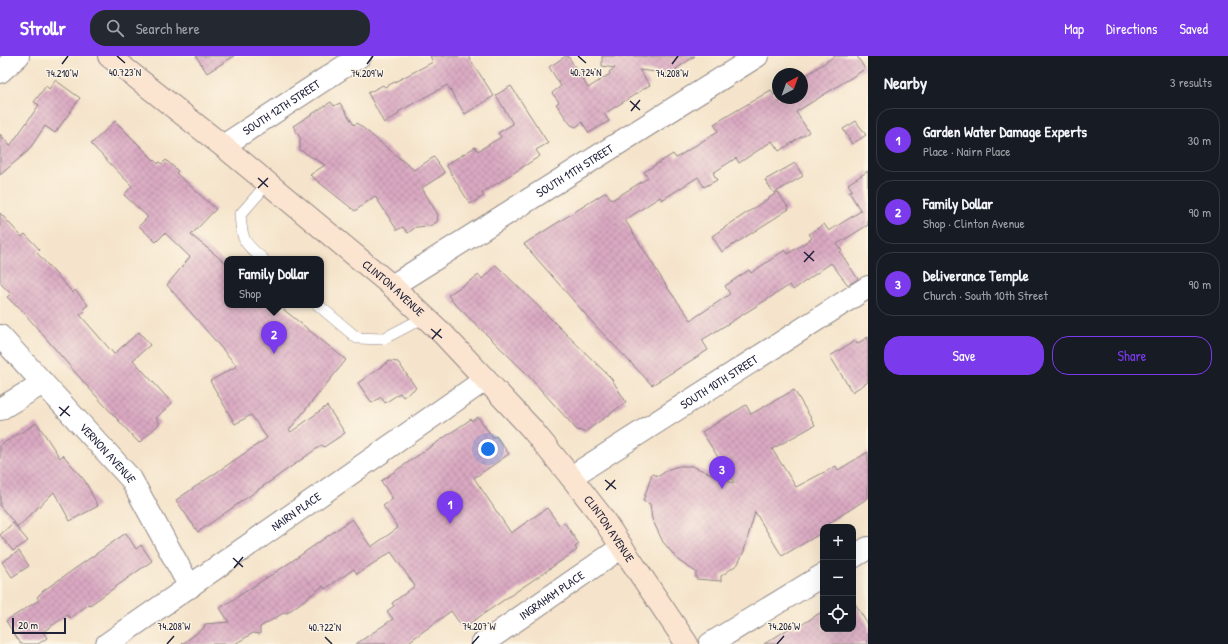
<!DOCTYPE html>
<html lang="en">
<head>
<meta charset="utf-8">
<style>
  :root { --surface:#171b24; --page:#242831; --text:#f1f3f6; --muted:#9ea1a6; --line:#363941; --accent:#7c3aed }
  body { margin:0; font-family:"Patrick Hand",sans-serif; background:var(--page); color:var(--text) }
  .controls { position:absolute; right:12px; bottom:12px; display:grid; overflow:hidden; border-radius:8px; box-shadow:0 4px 16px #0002 }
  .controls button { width:36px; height:36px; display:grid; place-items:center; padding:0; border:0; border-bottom:1px solid var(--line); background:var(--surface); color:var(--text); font:20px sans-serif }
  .compass { position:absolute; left:772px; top:12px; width:36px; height:36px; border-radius:50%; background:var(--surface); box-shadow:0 4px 16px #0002; rotate:41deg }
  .scale { position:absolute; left:12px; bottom:10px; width:54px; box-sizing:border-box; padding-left:4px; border:2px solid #22223b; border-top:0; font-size:11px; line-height:14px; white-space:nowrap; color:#22223b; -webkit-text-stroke:3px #fcf5e5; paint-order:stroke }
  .you { position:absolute; left:488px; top:393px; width:14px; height:14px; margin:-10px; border:3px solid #fff; border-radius:50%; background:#1a73e8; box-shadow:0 0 0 6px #1a73e833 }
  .badge { display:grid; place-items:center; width:26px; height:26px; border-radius:50%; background:var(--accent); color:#fff; font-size:13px; font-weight:700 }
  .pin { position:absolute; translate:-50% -33px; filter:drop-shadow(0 1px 2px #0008) }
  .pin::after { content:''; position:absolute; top:21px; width:14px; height:12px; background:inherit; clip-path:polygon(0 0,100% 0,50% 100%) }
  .popup { position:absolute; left:224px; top:200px; width:100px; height:52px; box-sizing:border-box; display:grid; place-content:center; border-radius:8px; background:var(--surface); filter:drop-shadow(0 1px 3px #0005); font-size:13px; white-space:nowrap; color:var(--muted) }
  .popup b { font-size:15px; color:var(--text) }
  .popup::after { content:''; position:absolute; left:50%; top:100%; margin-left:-8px; border:8px solid transparent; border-top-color:var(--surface) }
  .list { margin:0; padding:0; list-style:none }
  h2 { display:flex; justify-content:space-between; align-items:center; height:52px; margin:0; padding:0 16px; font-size:17px }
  h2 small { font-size:13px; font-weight:400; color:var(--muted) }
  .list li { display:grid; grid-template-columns:26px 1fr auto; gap:12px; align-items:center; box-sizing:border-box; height:64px; margin:0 8px 8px; padding:0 8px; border:1px solid var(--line); border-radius:16px }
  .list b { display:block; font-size:15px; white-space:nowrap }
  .list p { margin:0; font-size:13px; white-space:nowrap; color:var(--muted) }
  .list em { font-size:13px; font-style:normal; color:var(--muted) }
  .actions { display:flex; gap:8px; padding:12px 16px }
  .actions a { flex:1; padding:9px 0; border:1px solid var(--accent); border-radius:16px; text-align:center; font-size:14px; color:var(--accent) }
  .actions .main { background:var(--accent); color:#fff }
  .icon { flex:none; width:22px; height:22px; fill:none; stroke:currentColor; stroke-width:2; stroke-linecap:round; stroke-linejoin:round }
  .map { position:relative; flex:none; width:868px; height:588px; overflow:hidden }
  header { display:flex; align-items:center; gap:24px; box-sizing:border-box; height:56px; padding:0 20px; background:var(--accent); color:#fff }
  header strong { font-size:19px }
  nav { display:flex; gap:22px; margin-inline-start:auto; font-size:14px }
  .search { width:280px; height:36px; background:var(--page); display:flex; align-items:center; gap:10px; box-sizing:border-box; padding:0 14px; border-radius:16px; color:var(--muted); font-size:15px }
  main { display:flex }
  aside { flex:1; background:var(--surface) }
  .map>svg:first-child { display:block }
</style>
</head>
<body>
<header>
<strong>Strollr</strong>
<div class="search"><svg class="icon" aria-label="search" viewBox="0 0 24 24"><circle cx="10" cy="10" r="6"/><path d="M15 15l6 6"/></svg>Search here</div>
<nav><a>Map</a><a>Directions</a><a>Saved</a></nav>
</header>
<main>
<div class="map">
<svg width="868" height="588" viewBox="0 0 868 588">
  <defs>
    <pattern id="building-cross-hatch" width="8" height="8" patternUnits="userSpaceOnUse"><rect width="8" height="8" fill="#d9a8c1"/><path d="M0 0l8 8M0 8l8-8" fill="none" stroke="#ba90a7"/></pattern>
  </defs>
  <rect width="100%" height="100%" fill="#fcf5e5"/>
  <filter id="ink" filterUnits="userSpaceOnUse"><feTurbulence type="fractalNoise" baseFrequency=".025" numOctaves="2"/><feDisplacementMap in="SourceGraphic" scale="8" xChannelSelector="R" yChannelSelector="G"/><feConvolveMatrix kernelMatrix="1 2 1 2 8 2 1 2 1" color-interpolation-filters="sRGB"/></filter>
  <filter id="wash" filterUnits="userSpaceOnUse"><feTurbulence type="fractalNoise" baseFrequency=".012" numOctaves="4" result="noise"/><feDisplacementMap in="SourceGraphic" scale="16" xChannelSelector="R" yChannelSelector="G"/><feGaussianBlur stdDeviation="0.9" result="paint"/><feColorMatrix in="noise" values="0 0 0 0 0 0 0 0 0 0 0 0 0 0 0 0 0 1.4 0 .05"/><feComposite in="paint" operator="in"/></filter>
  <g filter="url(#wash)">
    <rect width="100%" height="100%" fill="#f5e4cb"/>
    <g id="blocks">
      <!-- building -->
      <path fill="url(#building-cross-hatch)" d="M 196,0 L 234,0 L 207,17 Z
        M 430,0 L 468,0 L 494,40 L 465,58 L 447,29 L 398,56 L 399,58 L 384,67 L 368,37 L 383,29 L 385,31 L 433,6 Z
        M 566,0 L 568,0 L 588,32 L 610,18 L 609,16 L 615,12 L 602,10 L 602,0 L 695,0 L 676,13 L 674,18 L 639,14 L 650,29 L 604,58 L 609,65 L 589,77 L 582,66 L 576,71 L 571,69 L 556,48 L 559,46 L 552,37 L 561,30 L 549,11 Z
        M 835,0 L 857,0 L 865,13 L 796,56 L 809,76 L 779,95 L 772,85 L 739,107 L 736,102 L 713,117 L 717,124 L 704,131 L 698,121 L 662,144 L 660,141 L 625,164 L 669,234 L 691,264 L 730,238 L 725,230 L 749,214 L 751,217 L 785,194 L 788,198 L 812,182 L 809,178 L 824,168 L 829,175 L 861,155 L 849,136 L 852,134 L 848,128 L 868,115 L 868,169 L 837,188 L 842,195 L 840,196 L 858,223 L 848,229 L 831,207 L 793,234 L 790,229 L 702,284 L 708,294 L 652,329 L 593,267 L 524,188 L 606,136 L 612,144 L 648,122 L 644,116 L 673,98 L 676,102 L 718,75 L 714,68 L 771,34 L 774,39 L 778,37 L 778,42 L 802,42 L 802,22 Z
        M 55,24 L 80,42 L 55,77 L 45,70 L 28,95 L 0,119 L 0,78 L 10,90 L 39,49 L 34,46 L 46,30 L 49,33 Z
        M 511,30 L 548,87 L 536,94 L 540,100 L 482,137 L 484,140 L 470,148 L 446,109 L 475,91 L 478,95 L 501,81 L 498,77 L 513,68 L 496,39 Z
        M 331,46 L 334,50 L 340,47 L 354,69 L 357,67 L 414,114 L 434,101 L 445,117 L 422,132 L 438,159 L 437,166 L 430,170 L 416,171 L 408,177 L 403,171 L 397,174 L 375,140 L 355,155 L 310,119 L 325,109 L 300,94 L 300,82 L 293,70 Z
        M 115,65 L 158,108 L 159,106 L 162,108 L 166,104 L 178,115 L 176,117 L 216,153 L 191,179 L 227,208 L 227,249 L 278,249 L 346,304 L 289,374 L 291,376 L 327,350 L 345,377 L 324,391 L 322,389 L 198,476 L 176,444 L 267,382 L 251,359 L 235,368 L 210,325 L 237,310 L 167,229 L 190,201 L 165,177 L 156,186 L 139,170 L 148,161 L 124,139 L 132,130 L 91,88 Z
        M 856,65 L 866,79 L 852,88 L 843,73 Z
        M 795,107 L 803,120 L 774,137 L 765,124 Z
        M 778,136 L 789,153 L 722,196 L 712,180 Z
        M 0,157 L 22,181 L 25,178 L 40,194 L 37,197 L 73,237 L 75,234 L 88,249 L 83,253 L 85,255 L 80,259 L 114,298 L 139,276 L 150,289 L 133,304 L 172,347 L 156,362 L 160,367 L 139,387 L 87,330 L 18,250 L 17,251 L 7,241 L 11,238 L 0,227 Z
        M 496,209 L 611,322 L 626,346 L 585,376 L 577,374 L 524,315 L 453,246 L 448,239 L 479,219 L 482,223 Z
        M 868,281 L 868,326 L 852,336 L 830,300 L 855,285 L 857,288 Z
        M 389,305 L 398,306 L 416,332 L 403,341 L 400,337 L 385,347 L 381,341 L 372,347 L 358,327 Z
        M 794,334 L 815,369 L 772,393 L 796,431 L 836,410 L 838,414 L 868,396 L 868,442 L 823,471 L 823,476 L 782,500 L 755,456 L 744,495 L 738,508 L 721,520 L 721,525 L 696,523 L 696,516 L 679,505 L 663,486 L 652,463 L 650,448 L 643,445 L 652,418 L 659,420 L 669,413 L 679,410 L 692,410 L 735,428 L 702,376 L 746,349 L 751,358 Z
        M 478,361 L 493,382 L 496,380 L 509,398 L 474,422 L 511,477 L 547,452 L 560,470 L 564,466 L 579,488 L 575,491 L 577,494 L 463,572 L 451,555 L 406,588 L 356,588 L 393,563 L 387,555 L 394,550 L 392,547 L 415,530 L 391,496 L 357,518 L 354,513 L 325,533 L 323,530 L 287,557 L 285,556 L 260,571 L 260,578 L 253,577 L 235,588 L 182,588 L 204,572 L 205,568 L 229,566 L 220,552 L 285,510 L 352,463 L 371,491 L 398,472 L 383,450 L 393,443 L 381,425 L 471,363 L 472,365 Z
        M 37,367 L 60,402 L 63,399 L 85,425 L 98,450 L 70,465 L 54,436 L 18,471 L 0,450 L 0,389 Z
        M 13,467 L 28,485 L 13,495 L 0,479 Z
        M 126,477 L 136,493 L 141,489 L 152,505 L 90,549 L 89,548 L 70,562 L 67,559 L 43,576 L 47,582 L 38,588 L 21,588 L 6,565 L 39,544 L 37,541 L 43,535 Z
        M 19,495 L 29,510 L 12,521 L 2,506 Z
        M 853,544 L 868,569 L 868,588 L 764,588 L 793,570 L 795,573 L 823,555 L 823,573 L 853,573 Z"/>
    </g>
  </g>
  <g filter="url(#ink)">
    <use href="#blocks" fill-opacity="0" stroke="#8c8383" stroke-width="1"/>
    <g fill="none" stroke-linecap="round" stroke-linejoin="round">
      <!-- service casing -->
      <g stroke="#8c8383" stroke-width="12">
        <path id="service" d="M 263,203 C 244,187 242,185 240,159 L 268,127
          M 318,249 L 357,282 L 383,283 L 425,261"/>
      </g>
      <!-- minor casing -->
      <g stroke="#8c8383" stroke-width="24">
        <g id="minor">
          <path id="s1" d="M 0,280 L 131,423 L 190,531"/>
          <path d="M 0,353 L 43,327"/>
          <path id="s2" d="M 571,421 L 868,231"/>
          <path d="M 853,501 L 868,492"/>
          <path id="s3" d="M 107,588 L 486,323"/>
          <path id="s4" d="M 482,588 L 622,491"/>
          <path d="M 710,588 L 823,519"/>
        </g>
      </g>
      <!-- tertiary casing -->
      <g stroke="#8c8383" stroke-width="24">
        <g id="tertiary">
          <path d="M 0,16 L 18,0"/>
          <path id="s5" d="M 223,90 L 360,0"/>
          <path id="s6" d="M 392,230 L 757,0"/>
        </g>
      </g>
      <!-- secondary casing -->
      <g stroke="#8c8383" stroke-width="24">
        <g id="secondary">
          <path id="s7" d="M 109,0 L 223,90 L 392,230 L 443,278 L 530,371 L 571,421 L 599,457 L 687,588"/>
        </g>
      </g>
      <!-- service -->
      <use href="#service" stroke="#fff" stroke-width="11"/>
      <!-- minor -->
      <use href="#minor" stroke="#fff" stroke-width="22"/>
      <!-- tertiary -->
      <use href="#tertiary" stroke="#fff" stroke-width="22"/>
      <!-- secondary -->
      <use href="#secondary" stroke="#fce5d0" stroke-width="22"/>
    </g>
  </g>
  <!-- ticks -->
  <path fill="none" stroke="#22223b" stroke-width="1.5" d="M 117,0 L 125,7M 578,0 L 586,7M 62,8 L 68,0M 367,8 L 373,0M 672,8 L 678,0M 630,45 L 640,54M 631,55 L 640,44M 258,122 L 268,131M 258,132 L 268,122M 804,196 L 814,205M 804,206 L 814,195M 431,273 L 442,282M 432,283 L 441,273M 59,351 L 70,360M 60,360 L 69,350M 605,424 L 616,433M 606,434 L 615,424M 233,502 L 243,511M 234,512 L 243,501M 325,581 L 332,588M 167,588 L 174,580M 472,588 L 479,580M 777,588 L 784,580"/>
  <g text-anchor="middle" stroke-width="3" stroke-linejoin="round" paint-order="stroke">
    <!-- street labels -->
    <g font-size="12" fill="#22223b" stroke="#fcf5e5">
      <text dy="4" stroke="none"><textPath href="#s5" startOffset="70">SOUTH 12TH STREET</textPath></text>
      <text dy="4" stroke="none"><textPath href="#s6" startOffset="216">SOUTH 11TH STREET</textPath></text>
      <text dy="4" stroke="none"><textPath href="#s7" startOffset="367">CLINTON AVENUE</textPath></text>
      <text dy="4" stroke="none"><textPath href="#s2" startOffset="176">SOUTH 10TH STREET</textPath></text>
      <text dy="4" stroke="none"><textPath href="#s1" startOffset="159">VERNON AVENUE</textPath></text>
      <text dy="4" stroke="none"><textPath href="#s3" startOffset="231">NAIRN PLACE</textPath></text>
      <text dy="4" stroke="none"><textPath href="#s7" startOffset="691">CLINTON AVENUE</textPath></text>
      <text dy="4" stroke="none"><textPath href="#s4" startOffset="85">INGRAHAM PLACE</textPath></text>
    </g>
  </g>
  <g font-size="10" text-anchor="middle" fill="#22223b" stroke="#fcf5e5" stroke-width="3" stroke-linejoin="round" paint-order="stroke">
    <text x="125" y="20">40.723°N</text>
    <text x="586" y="20">40.724°N</text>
    <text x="62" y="21">74.210°W</text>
    <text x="367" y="21">74.209°W</text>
    <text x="672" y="21">74.208°W</text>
    <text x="174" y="574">74.208°W</text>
    <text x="479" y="574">74.207°W</text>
    <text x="784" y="574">74.206°W</text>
    <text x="325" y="575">40.722°N</text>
  </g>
</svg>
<div class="controls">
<button>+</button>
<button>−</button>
<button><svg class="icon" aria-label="locate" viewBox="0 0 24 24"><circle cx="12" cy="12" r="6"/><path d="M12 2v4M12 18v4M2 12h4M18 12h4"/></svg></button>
</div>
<svg class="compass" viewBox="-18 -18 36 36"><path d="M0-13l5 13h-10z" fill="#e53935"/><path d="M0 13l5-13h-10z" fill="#9ea1a6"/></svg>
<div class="scale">20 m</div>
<div class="you"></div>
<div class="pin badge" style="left:450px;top:468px">1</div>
<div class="pin badge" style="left:274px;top:298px">2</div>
<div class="popup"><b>Family Dollar</b>Shop</div>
<div class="pin badge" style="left:722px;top:433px">3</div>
</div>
<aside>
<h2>Nearby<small>3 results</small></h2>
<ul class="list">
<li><span class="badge">1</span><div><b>Garden Water Damage Experts</b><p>Place · Nairn Place</p></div><em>30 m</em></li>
<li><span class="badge">2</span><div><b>Family Dollar</b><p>Shop · Clinton Avenue</p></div><em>90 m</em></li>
<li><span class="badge">3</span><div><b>Deliverance Temple</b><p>Church · South 10th Street</p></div><em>90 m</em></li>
</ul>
<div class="actions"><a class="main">Save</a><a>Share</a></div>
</aside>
</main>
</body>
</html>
